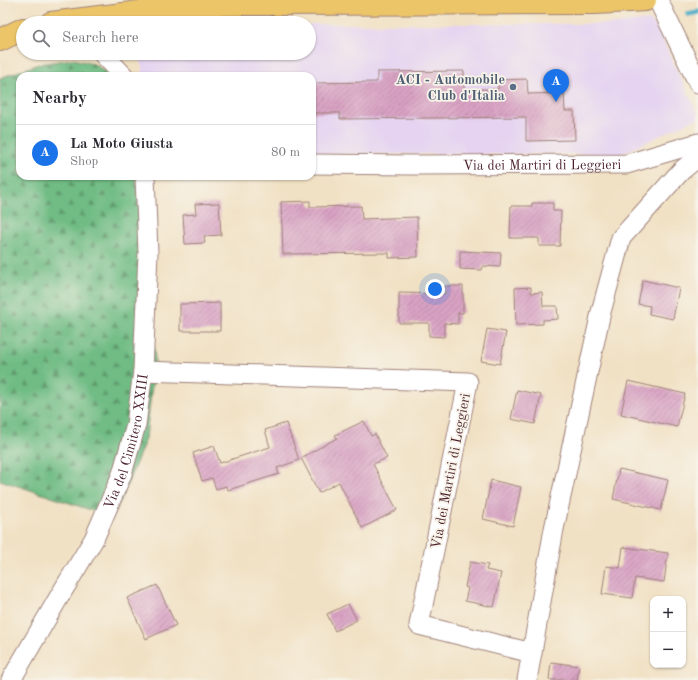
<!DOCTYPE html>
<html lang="en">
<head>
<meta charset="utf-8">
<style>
  :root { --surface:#fff; --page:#f2f2f3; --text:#2b2b33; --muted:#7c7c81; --line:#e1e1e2; --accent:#1a73e8 }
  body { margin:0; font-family:"Old Standard TT",serif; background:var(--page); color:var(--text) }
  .controls { position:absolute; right:12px; bottom:12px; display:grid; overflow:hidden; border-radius:8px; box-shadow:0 1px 3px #0004 }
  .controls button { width:36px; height:36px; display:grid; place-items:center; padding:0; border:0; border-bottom:1px solid var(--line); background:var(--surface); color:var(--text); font:20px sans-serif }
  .you { position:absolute; left:435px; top:289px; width:14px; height:14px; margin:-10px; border:3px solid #fff; border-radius:50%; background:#1a73e8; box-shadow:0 0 0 6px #1a73e833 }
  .badge { display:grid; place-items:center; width:26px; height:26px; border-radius:50%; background:var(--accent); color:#fff; font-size:13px; font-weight:700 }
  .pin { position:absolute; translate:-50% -33px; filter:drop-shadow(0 1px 2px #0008) }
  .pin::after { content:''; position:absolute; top:21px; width:14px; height:12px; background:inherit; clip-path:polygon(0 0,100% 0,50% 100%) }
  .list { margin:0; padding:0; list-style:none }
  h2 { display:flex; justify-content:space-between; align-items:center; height:52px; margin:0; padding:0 16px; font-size:17px }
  h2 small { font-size:13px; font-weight:400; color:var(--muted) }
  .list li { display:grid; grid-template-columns:26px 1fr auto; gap:12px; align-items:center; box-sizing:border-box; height:56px; padding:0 16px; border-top:1px solid var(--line) }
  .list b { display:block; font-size:15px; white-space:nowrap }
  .list p { margin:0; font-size:13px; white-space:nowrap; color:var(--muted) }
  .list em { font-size:13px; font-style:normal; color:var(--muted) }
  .icon { flex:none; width:22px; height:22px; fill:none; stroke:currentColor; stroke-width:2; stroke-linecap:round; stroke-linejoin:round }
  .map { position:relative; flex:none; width:698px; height:680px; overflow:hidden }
  .search { position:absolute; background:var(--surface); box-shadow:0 1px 3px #0004; left:16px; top:16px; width:300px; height:44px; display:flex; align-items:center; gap:10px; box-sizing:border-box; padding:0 14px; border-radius:22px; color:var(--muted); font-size:15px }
  .panel { position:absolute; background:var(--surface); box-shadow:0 1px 3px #0004; left:16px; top:72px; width:300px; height:108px; border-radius:12px }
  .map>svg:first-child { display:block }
</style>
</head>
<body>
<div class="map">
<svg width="698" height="680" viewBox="0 0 698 680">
  <defs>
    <pattern id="forest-firs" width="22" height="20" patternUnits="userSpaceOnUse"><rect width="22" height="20" fill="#70bc84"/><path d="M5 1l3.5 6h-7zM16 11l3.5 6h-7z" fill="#5e986c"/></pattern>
    <pattern id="building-hatch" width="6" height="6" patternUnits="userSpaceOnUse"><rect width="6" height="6" fill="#d9a3c4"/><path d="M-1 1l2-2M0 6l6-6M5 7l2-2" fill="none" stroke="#b2849f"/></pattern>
  </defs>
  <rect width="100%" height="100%" fill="#f7f3e8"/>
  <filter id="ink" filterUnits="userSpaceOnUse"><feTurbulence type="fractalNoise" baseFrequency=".025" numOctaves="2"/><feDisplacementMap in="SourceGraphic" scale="8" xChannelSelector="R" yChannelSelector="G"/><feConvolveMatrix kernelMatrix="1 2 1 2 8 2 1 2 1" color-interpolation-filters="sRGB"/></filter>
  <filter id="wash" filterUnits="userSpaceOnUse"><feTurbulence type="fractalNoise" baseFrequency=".012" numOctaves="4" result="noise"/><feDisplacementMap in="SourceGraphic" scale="16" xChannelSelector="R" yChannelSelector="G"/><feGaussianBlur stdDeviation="0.9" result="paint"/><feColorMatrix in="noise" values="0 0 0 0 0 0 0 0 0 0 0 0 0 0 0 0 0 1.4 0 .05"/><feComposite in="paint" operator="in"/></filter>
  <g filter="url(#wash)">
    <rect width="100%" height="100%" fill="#f1e1c4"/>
    <!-- built -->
    <path fill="#e5d3f1" d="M 649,20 L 656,26 L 698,114 L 698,118 L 621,154 L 312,154 L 312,76 L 143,76 L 140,53 L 309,53 L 309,24 L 616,24 Z"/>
    <!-- forest -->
    <path fill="url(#forest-firs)" stroke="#5d6e58" d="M 73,59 L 94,64 L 112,76 L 20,76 L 20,176 L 136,176 L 155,359 L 146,438 L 121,500 L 112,517 L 0,480 L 0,78 L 39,64 Z"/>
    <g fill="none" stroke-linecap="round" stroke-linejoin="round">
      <!-- stream -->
      <path stroke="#49aec8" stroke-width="5.5" d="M 688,14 L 698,12"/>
    </g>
    <g id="blocks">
      <!-- building -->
      <path fill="url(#building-hatch)" d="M 464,71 L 464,89 L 498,89 L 498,80 L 527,79 L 528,94 L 564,93 L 565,111 L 574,111 L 575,140 L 526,141 L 526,117 L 340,119 L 340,113 L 312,113 L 312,83 L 377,82 L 377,72 Z
        M 310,201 L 310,207 L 361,206 L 362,219 L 417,217 L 418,257 L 389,258 L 389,253 L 283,254 L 281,202 Z
        M 219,203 L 221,235 L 204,236 L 205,243 L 185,244 L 183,215 L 196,214 L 195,204 Z
        M 532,203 L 553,203 L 553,211 L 561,211 L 560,246 L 539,246 L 539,238 L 510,238 L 511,206 L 532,206 Z
        M 460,251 L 501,253 L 500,267 L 483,266 L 482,270 L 460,269 Z
        M 643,280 L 679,288 L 673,319 L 649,314 L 650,306 L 638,304 Z
        M 445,286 L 463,286 L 463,313 L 458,313 L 458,324 L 444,323 L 444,337 L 429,336 L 429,323 L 399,323 L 399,293 L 445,294 Z
        M 531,287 L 531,293 L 542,292 L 543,306 L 557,306 L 558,319 L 543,320 L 543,324 L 516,325 L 515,288 Z
        M 220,303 L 220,331 L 180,331 L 180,304 Z
        M 487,329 L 506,332 L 500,364 L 481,361 Z
        M 628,381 L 685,394 L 677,427 L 621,414 Z
        M 517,390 L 541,395 L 535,424 L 511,419 Z
        M 364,421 L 371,436 L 375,434 L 387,458 L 373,464 L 397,510 L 362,528 L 339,482 L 319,493 L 301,458 L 337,438 L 335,435 Z
        M 286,423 L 299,460 L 277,468 L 279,474 L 228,490 L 226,486 L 216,489 L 212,478 L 202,481 L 193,453 L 214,446 L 220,463 L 270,447 L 265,430 Z
        M 619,469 L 668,480 L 661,510 L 613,499 Z
        M 491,480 L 521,487 L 513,526 L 483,519 Z
        M 623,547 L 668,553 L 664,582 L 635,578 L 632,598 L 602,594 L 606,566 L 620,568 Z
        M 470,562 L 488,565 L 486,570 L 501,573 L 494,607 L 465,601 L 468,588 L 465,587 Z
        M 157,585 L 176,625 L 146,639 L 127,598 Z
        M 348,604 L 357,620 L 335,631 L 327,614 Z
        M 551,662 L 579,666 L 577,680 L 549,680 Z"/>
    </g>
  </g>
  <g filter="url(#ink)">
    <use href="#blocks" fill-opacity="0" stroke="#9e8078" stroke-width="1"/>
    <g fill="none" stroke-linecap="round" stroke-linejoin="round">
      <!-- minor casing -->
      <g stroke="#9e8078" stroke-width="21">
        <g id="minor">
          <path d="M 658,0 L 698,83"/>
          <path d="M 102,53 L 124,76"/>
          <path id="s1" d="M 312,164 L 412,165 L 627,164 L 698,143"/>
          <path d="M 143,371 L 468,382 L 419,625 L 532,653"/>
          <path id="s2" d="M 11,680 L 59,597 L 94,539 L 122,474 L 136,425 L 143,371 L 148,253 L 145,176"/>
          <path d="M 527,680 L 554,529 L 601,312 L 621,238 L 681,171 L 698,157"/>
        </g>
      </g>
      <!-- major casing -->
      <g stroke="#9e8078" stroke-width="24">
        <path id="major" d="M 51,23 L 179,7 L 230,4 L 596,3 L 645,0
          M 0,40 L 23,29"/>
      </g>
      <!-- minor -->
      <use href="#minor" stroke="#fff" stroke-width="19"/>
      <!-- major -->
      <use href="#major" stroke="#ecc569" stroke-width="22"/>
    </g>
  </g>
  <!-- markers -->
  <circle fill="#5c6f8a" stroke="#f7f3e8" stroke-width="1.5" cx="513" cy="87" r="4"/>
  <g text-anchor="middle" stroke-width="3.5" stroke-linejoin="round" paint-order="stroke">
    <!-- service labels -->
    <g font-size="14" font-weight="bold" fill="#4e5e75" stroke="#f7f3e8" text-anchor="end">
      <text x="505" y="84">ACI - Automobile<tspan x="505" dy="16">Club d'Italia</tspan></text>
    </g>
    <!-- street labels -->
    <g font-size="14" fill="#4a1f2b" stroke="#f7f3e8">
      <text dy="5" stroke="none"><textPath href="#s1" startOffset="230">Via dei Martiri di Leggieri</textPath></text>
      <text dy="5" stroke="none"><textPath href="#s2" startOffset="267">Via del Cimitero XXIII</textPath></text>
      <text transform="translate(450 471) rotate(-79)" y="5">Via dei Martiri di Leggieri</text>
    </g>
  </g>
</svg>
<div class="controls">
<button>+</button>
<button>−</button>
</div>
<div class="you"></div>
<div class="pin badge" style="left:556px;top:102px">A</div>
<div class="search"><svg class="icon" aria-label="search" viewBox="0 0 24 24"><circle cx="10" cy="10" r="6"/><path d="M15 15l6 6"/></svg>Search here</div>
<section class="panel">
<h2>Nearby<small></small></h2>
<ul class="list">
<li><span class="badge">A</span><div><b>La Moto Giusta</b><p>Shop</p></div><em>80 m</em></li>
</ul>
</section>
</div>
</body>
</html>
